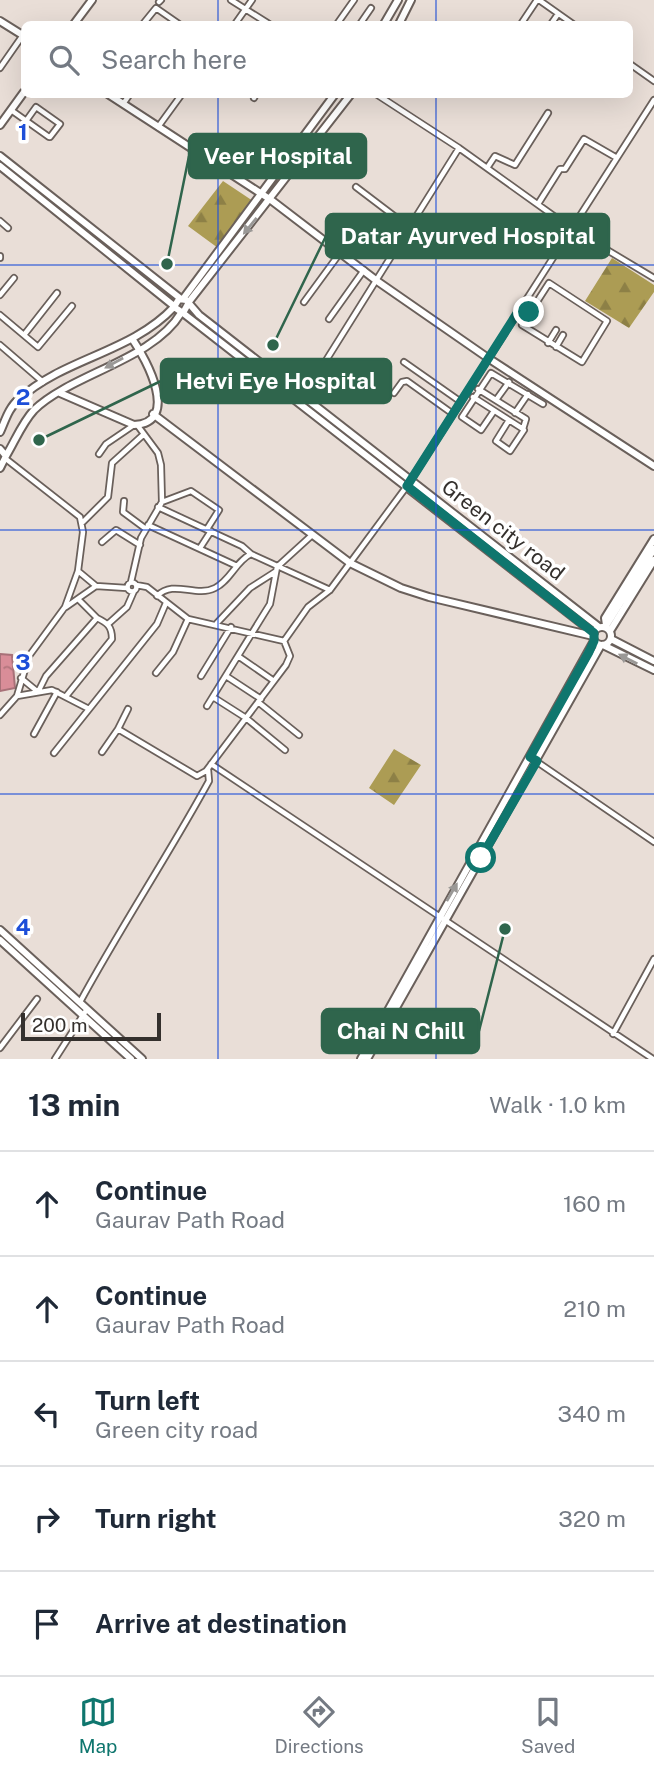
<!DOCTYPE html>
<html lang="en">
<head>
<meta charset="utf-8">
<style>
  :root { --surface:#fff; --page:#f6f6f7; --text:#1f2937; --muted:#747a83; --line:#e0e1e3; --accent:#0f766e }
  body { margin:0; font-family:"Public Sans",sans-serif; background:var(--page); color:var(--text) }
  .scale { position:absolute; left:21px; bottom:18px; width:140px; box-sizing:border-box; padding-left:7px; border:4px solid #34302d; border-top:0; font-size:19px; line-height:24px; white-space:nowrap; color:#34302d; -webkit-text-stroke:5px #fff; paint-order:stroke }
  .stop { position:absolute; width:21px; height:21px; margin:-16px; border:5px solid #0f766e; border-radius:50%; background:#fff }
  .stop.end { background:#0f766e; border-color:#fff; box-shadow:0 2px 7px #0008 }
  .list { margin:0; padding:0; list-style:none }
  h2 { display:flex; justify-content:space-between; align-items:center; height:91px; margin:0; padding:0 28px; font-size:30px }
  h2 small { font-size:23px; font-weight:400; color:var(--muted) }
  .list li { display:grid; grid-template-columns:46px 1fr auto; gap:21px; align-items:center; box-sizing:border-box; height:105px; padding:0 28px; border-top:2px solid var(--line) }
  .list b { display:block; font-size:26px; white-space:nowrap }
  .list p { margin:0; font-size:23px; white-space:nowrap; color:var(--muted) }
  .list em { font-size:23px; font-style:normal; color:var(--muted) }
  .icon { flex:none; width:38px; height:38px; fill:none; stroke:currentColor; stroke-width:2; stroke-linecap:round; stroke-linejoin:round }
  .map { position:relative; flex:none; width:654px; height:1059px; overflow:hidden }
  .search { position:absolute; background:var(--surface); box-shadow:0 7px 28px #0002; left:21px; right:21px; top:21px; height:77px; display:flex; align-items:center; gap:18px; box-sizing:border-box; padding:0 24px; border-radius:10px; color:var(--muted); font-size:26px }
  .sheet { height:616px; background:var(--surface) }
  nav { display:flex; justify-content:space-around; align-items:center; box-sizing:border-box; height:98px; border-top:2px solid var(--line); background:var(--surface); font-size:19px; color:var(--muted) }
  nav a { display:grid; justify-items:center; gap:4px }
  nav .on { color:var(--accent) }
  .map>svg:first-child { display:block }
</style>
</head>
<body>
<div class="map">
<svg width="654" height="1059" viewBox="0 0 654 1059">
  <defs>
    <pattern id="forest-firs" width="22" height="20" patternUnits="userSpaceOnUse" patternTransform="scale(1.75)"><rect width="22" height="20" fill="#ac9c54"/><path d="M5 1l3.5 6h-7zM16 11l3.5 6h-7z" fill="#8d8046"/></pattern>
    <pattern id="water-ripples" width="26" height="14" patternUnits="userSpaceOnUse" patternTransform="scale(1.75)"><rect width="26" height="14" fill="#d98d98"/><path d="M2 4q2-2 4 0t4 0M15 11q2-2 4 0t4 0" fill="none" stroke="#b1747c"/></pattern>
  </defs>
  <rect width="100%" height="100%" fill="#e9ded7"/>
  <!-- forest -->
  <path fill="url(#forest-firs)" d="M 223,181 L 253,201 L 218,248 L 188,226 Z
    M 612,258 L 654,285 L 654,292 L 629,328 L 585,301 Z
    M 394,749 L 421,765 L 394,805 L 369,788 Z"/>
  <!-- water -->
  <path fill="url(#water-ripples)" stroke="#a87178" stroke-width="2" d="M 0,654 L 12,655 L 15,688 L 0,691 Z"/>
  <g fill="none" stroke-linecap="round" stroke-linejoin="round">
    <!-- street casing -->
    <g stroke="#6a605b" stroke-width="8">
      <path id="street" d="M 231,0 L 269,24
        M 539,0 L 573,24
        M 159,2 L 161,0
        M 143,24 L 156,8 L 179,24
        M 235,24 L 252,0
        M 337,24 L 354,0
        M 360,24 L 371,8
        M 521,24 L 537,0
        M 551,24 L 558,14
        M 630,64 L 654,81
        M 0,68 L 23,35
        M 376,94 L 459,148 L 572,229 L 654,278
        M 254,98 L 256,94
        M 123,104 L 130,94
        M 11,110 L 49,137 L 50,137 L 60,124 L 36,107 L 26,121
        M 158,127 L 182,94
        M 487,168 L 495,156 L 515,165 L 548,113
        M 356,187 L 410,228
        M 538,204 L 560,169 L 565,169 L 584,139 L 617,158
        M 0,221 L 8,228
        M 0,256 L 0,258
        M 549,283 L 607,321 L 582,362 L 522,325 Z
        M 0,295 L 14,278
        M 304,302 L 340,253
        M 0,315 L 38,347 L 72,306
        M 329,319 L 364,270
        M 24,335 L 57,293
        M 548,343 L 556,330
        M 0,345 L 43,382
        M 556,347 L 563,335
        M 404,362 L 461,402
        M 478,389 L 526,419 L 523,429
        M 394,393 L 402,382 L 407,381 L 453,414
        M 473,397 L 523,429 L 524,430 L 510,451 L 496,441 L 509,420
        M 496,400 L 509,382
        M 300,402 L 459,148
        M 494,411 L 481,430 L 462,417 L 491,373 L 543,404
        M 515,413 L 528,394
        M 99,454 L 106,444 L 134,425
        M 124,501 L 123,512 L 146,529
        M 162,502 L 191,491 L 219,510 L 207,529
        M 158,507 L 242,546 L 251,554
        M 83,522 L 108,497 L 112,463 L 143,435
        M 148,525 L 237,566
        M 102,542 L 116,530 L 140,545
        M 200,548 L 211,531
        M 78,571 L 96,586 L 127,588
        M 131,582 L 141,538 L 162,502 L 161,465 L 158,453 L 138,426
        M127.5 587a4.5 4.5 0 1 1 9 0a4.5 4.5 0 1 1-9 0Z
        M 136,585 L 147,587 L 188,619 L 284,641
        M 157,596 C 174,579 195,598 215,588 C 230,581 236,561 251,554 L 330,590
        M 79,600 L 97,618
        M 66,607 L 96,586
        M 217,623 L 250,588 L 275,572
        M 108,624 L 127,607 L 134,591
        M 238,656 L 274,681
        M 156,673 L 173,652 L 188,619
        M 201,676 L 231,627
        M 226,676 L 261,699
        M 21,678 L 38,692 L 46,676 L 97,618 C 107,623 112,626 112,639 L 67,695
        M 17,696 L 52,690 L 87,708
        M 213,697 L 246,718 L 285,750
        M 258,702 L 299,735
        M 207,706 L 270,604 L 277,567 L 311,536
        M 0,715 L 17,696 L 29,656 L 65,607 L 78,571 L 83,532 L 80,517 L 6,459
        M 118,729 L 128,709
        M 34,734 L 57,692
        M 102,752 L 118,729 L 197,776 L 206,771 L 286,665 L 290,656 L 284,641 L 308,607 L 330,590 L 407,486 L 654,100
        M 54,753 L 157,624 L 166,603
        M 530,757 L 654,842
        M 211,764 L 653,1059
        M 80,1002 C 119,930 164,862 204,790 L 209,781 L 208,769
        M 613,1034 L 654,959
        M 0,1048 L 37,999
        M 55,1059 L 87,1009"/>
    </g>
    <!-- secondary casing -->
    <g stroke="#6a605b" stroke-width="10">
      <path id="secondary" d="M 0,21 L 24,36
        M 74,24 L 92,0
        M 384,24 L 398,0
        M 399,24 L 411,0
        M 108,94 L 271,200 L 377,281 L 488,358 L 654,466
        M 0,125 L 24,92
        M 0,156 L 181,299
        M 0,166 L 174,306
        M 183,299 L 335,94
        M 188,303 L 351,94
        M 188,304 L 183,313 L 174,307 L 179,299 L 186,300 L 199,315 L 599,627
        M 183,313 L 594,633
        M 60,393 L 134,425 C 181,423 146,359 133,340
        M 153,414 L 350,563 L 401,588 L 429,597 L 593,636
        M 0,432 C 5,421 9,407 19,399 C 64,358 131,353 174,307
        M 0,449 L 6,456 L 0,468
        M 6,456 C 15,441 22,423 34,410 C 71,374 153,360 181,313
        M 606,625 L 605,618 L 654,539
        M 606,626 L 654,549
        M593 636a9 9 0 1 1 18 0a9 9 0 1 1-18 0Z
        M 610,631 L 654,560
        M 611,639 L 654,661
        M 603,645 L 654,670
        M 0,930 L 142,1059
        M 0,940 L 131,1059
        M 361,1059 L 594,641
        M 367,1059 L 601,645"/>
    </g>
    <!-- street -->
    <use href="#street" stroke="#fff" stroke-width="4.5"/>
    <!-- secondary -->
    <use href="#secondary" stroke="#fff" stroke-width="6"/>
  </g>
  <!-- one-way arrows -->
  <defs><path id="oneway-solid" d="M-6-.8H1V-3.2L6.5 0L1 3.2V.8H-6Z" transform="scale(1.75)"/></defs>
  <g fill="#9a9896">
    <use href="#oneway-solid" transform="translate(250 226) rotate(129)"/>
    <use href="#oneway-solid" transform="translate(114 363) rotate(151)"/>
    <use href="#oneway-solid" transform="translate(628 659) rotate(-153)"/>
    <use href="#oneway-solid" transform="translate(452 892) rotate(-60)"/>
  </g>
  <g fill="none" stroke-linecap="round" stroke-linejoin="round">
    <!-- route -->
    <path stroke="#0f766e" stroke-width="9" d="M 481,858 L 537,761 L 530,757 L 589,652 L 594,641 L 594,633 L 407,486 L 521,307 L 529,312"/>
  </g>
  <!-- grid -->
  <path fill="none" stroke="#1d4ed8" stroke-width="2" stroke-opacity="0.55" d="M 218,0 L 218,24M 436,0 L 436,24M 218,94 L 218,1059M 436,94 L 436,1059M 0,265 L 654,265M 0,530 L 654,530M 0,794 L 654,794"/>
  <g text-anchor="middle" stroke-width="7" stroke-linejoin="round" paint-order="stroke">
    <!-- street labels -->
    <g font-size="21" fill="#34302d" stroke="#fff">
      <text transform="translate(503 530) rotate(38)" y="7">Green city road</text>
    </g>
  </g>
  <g font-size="23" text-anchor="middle" font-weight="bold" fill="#1d4ed8" stroke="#fff" stroke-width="7" stroke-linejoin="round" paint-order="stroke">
    <text x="23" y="140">1</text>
    <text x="23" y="405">2</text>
    <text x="23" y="670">3</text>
    <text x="23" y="935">4</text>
  </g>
  <!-- callouts -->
  <path fill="none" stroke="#2f654c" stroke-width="2.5" d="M167 264L189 156M273 345L326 236M39 440L161 381M505 929L479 1031"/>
  <g fill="#2f654c" stroke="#fff" stroke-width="2.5">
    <circle cx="167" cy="264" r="7"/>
    <circle cx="273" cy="345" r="7"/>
    <circle cx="39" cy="440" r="7"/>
    <circle cx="505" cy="929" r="7"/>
  </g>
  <g fill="#2f654c" stroke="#2f654c" stroke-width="2.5">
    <rect x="189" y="134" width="177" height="44" rx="7"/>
    <rect x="326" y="214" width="283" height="44" rx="7"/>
    <rect x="161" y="359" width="230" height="44" rx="7"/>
    <rect x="322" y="1009" width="157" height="44" rx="7"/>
  </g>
  <g font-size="23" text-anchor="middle" font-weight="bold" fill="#fff">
    <text x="278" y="164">Veer Hospital</text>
    <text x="468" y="244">Datar Ayurved Hospital</text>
    <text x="276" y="389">Hetvi Eye Hospital</text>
    <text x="401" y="1039">Chai N Chill</text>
  </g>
</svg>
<div class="scale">200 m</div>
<div class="stop" style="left:481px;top:858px"></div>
<div class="stop end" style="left:529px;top:312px"></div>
<div class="search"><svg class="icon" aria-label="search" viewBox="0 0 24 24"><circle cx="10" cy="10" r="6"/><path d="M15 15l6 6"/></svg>Search here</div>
</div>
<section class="sheet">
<h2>13 min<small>Walk · 1.0 km</small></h2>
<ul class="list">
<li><svg class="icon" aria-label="ahead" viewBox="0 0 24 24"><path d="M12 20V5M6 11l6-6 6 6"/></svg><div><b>Continue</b><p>Gaurav Path Road</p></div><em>160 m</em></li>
<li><svg class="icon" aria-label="ahead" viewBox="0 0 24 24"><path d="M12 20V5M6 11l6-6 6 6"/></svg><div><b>Continue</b><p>Gaurav Path Road</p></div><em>210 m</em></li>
<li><svg class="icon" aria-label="left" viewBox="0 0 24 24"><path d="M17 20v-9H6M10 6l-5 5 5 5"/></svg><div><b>Turn left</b><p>Green city road</p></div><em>340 m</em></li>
<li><svg class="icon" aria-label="right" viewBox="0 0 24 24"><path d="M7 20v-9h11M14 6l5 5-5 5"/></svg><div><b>Turn right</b></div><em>320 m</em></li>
<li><svg class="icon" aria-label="arrive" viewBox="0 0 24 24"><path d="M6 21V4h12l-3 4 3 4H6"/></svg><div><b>Arrive at destination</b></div></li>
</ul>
</section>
<nav>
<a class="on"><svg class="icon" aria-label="map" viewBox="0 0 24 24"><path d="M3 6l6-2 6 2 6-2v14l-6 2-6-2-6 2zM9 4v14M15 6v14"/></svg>Map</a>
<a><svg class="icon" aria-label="directions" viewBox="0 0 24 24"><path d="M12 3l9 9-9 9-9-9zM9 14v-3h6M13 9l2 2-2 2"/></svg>Directions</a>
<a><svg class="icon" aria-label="saved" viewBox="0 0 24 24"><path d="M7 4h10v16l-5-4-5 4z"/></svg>Saved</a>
</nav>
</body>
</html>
